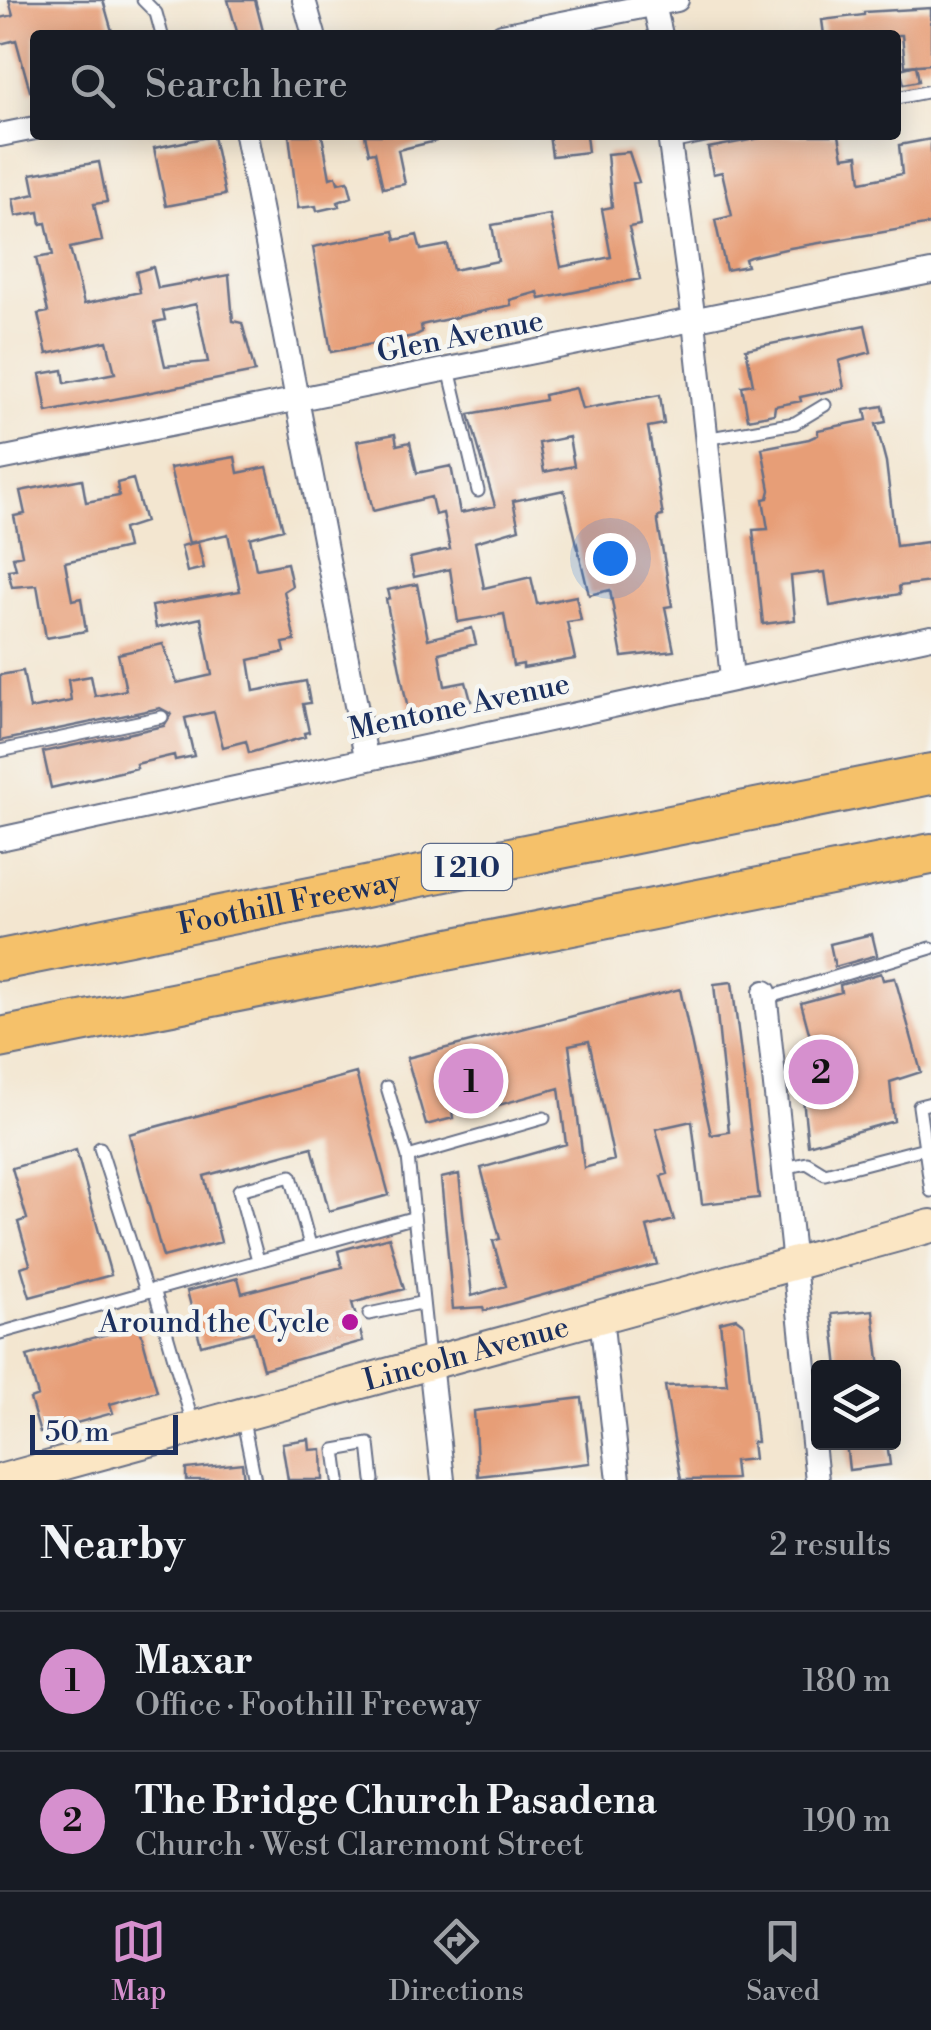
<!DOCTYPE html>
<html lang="en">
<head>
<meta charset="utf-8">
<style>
  :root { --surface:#171b24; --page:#242831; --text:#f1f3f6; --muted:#9ea1a6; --line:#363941; --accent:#d690ce }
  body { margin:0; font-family:"Libre Bodoni",serif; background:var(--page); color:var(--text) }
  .controls { position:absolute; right:30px; bottom:30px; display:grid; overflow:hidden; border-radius:10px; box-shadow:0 5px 25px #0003 }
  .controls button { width:90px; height:90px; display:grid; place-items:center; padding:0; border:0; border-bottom:2px solid var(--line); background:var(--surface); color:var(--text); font:50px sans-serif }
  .scale { position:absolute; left:30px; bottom:25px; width:148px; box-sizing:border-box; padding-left:10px; border:5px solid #1b2f5e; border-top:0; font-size:28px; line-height:35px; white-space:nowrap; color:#1b2f5e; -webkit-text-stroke:8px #f6f6f2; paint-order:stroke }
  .you { position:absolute; left:610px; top:558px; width:35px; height:35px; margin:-25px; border:8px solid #fff; border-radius:50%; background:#1a73e8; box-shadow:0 0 0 15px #1a73e833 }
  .badge { display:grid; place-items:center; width:65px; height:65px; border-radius:50%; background:var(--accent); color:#111; font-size:32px; font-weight:700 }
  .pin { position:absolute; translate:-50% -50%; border:5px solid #fff; box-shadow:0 2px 10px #0006 }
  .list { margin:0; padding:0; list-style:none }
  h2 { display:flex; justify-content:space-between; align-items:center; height:130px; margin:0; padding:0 40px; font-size:42px }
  h2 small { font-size:32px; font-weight:400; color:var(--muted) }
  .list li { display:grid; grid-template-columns:65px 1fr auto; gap:30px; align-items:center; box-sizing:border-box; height:140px; padding:0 40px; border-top:2px solid var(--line) }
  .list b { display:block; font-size:38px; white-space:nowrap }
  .list p { margin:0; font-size:32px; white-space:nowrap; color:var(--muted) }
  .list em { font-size:32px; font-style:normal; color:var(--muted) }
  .icon { flex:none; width:55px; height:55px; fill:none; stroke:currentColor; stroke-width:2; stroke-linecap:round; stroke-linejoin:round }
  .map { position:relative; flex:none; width:931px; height:1480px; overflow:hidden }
  .search { position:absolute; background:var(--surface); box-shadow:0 5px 25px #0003; left:30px; right:30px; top:30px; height:110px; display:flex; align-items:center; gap:25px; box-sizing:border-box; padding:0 35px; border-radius:10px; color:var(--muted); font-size:38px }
  .sheet { height:410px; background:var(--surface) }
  nav { display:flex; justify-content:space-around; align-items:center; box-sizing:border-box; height:140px; border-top:2px solid var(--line); background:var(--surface); font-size:28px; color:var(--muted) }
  nav a { display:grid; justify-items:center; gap:5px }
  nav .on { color:var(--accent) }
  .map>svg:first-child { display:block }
</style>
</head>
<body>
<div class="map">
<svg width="931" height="1480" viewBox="0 0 931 1480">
  <rect width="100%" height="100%" fill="#f6f6f2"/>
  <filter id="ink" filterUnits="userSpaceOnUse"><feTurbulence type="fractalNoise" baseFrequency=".01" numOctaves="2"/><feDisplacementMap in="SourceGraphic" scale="20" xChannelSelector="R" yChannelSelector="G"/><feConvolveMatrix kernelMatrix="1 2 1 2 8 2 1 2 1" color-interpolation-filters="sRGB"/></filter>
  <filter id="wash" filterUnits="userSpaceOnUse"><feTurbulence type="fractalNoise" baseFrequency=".0048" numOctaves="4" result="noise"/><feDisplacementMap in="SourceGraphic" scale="40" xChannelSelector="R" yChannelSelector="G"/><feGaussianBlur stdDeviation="2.25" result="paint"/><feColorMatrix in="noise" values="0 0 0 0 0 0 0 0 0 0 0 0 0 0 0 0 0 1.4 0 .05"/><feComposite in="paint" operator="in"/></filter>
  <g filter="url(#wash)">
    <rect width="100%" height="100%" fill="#f3e6d0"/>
    <g id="blocks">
      <!-- building -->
      <path fill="#e79e77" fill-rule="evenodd" d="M 9,0 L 103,0 L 113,35 L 35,35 L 35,90 L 30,91 L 16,40 L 0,44 L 0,18 L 13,15 Z
        M 228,0 L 255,0 L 264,35 L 238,35 Z
        M 931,8 L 931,64 L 905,66 L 902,35 L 824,35 L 822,20 L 864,15 L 864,12 Z
        M 916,65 L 919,81 L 904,84 L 900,69 Z
        M 289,135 L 322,135 L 330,178 L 336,176 L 338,183 L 348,181 L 352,197 L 338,202 L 339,206 L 317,211 L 316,206 L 298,208 Z
        M 365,135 L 435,135 L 436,141 L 398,150 L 405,184 L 383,188 L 375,152 L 369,153 Z
        M 549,135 L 586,135 L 588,152 L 552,156 Z
        M 776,135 L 839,135 L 843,157 L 858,155 L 861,182 L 902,174 L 899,145 L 931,139 L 931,224 L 790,248 L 750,257 L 745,259 L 747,266 L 726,270 L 715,220 L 732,216 L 722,172 L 713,174 L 708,148 Z
        M 213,136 L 225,195 L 166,206 L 154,148 Z
        M 629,152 L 639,182 L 633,183 L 640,225 L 629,227 L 640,279 L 540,299 L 538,292 L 510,300 L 511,305 L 421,325 L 422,332 L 414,336 L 331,352 L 313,247 L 394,231 L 396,240 L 417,235 L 421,250 L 448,245 L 453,270 L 498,261 L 492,225 L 550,215 L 561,267 L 611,257 L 602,209 L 612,207 L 607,154 Z
        M 99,162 L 107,202 L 94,204 L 102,241 L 70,248 L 84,304 L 140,292 L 136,272 L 153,267 L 158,288 L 229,275 L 233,321 L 242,323 L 255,372 L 47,412 L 40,374 L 63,370 L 65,383 L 115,373 L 107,341 L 47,354 L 38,314 L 48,312 L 36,258 L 53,255 L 46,223 L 41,224 L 39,212 L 16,216 L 13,199 L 35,194 L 31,174 ZM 196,304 L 208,362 L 165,366 L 155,322 L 165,320 L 163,311 Z
        M 865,325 L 871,352 L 839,361 L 844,388 L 800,397 L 801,401 L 775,406 L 774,414 L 748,419 L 742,386 L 753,384 L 746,349 Z
        M 576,388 L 582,409 L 660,395 L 664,424 L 648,427 L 663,516 L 658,517 L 658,523 L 672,606 L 665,607 L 674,651 L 622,657 L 610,590 L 589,595 L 564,490 L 513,501 L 519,529 L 475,542 L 484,588 L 531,577 L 537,604 L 576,596 L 581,620 L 567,622 L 575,659 L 523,668 L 523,664 L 513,666 L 504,614 L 458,622 L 450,569 L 414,577 L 410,558 L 450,549 L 443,513 L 435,515 L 431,497 L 373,511 L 357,441 L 395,434 L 397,445 L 410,442 L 417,473 L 451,466 L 460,513 L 495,506 L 469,414 L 545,400 L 544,395 ZM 569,437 L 574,466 L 544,472 L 539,443 Z
        M 883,406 L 886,422 L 876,424 L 886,462 L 896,546 L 928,542 L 931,582 L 899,586 L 900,594 L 830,606 L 825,572 L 791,576 L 795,620 L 763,624 L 753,530 L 768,529 L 763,499 L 768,498 L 770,490 L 762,448 L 809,439 L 818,435 L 818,430 L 867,420 L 865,409 Z
        M 235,457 L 238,473 L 267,467 L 283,529 L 250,538 L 256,569 L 287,563 L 292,586 L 284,591 L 295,641 L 283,643 L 285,652 L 249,660 L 254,691 L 306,681 L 310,703 L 303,704 L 309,732 L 304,733 L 305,737 L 249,753 L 246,741 L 223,747 L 214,712 L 185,718 L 194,756 L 175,760 L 174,755 L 136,764 L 137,768 L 51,788 L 43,752 L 164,726 L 171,714 L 160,708 L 0,741 L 0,675 L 23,671 L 30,709 L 71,701 L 68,680 L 91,676 L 95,696 L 126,690 L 118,654 L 163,644 L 177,683 L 212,675 L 201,618 L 156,628 L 152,606 L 240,591 L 228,534 L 189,543 L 170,468 Z
        M 82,479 L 86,502 L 119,496 L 117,483 L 133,479 L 145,522 L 123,529 L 127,548 L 65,562 L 72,600 L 81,598 L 86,631 L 46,638 L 37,585 L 12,587 L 8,570 L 16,569 L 13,557 L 22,555 L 14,516 L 25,514 L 20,491 Z
        M 198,542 L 204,568 L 187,572 L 181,546 Z
        M 417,584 L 428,639 L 472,628 L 476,644 L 439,653 L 445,686 L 466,682 L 471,701 L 409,715 L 386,599 L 390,598 L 388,590 Z
        M 872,934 L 877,955 L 835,967 L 830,944 Z
        M 881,973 L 883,980 L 895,978 L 921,1072 L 890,1082 L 894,1121 L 808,1145 L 800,1071 L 818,1066 L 801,1003 L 841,992 L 840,985 Z
        M 732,982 L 759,1198 L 702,1204 L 692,1121 L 656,1129 L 668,1174 L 661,1176 L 674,1220 L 647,1227 L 657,1264 L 484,1311 L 483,1307 L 453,1309 L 441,1178 L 459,1174 L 472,1296 L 506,1286 L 493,1241 L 500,1239 L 481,1168 L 566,1144 L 559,1088 L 467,1114 L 465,1108 L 452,1110 L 453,1118 L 426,1125 L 407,1058 L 680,989 L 711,1135 L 729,1132 L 714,984 ZM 589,1041 L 614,1160 L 584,1168 L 569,1045 Z
        M 356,1073 L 389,1195 L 329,1211 L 312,1147 L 204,1176 L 221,1242 L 163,1257 L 129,1134 Z
        M 76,1150 L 111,1275 L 30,1297 L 21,1267 L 30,1264 L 18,1222 L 27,1219 L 12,1168 Z
        M 389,1237 L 404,1289 L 352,1303 L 363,1341 L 263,1369 L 253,1332 L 201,1345 L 187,1291 L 238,1278 L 242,1293 L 342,1267 L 338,1251 Z
        M 873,1310 L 880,1368 L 838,1368 L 832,1314 Z
        M 736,1318 L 744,1324 L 757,1442 L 752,1442 L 754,1459 L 734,1461 L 736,1479 L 681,1480 L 665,1386 L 727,1384 L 720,1322 Z
        M 139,1325 L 157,1391 L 110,1404 L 113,1413 L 40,1433 L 30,1399 L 38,1396 L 27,1356 Z
        M 582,1398 L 590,1463 L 478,1476 L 474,1411 Z
        M 309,1439 L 310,1450 L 322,1449 L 323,1480 L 288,1480 L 282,1443 Z
        M 846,1442 L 887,1442 L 890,1465 L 849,1470 Z
        M 242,1463 L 244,1480 L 186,1480 L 186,1469 Z"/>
    </g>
  </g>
  <g filter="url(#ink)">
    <use href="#blocks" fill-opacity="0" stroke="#676f86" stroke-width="2.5"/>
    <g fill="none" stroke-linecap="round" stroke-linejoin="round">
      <!-- service casing -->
      <g stroke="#676f86" stroke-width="15">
        <path id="service" d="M 143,0 L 156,13 L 162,35
          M 896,98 L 931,91
          M 670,143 L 711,135
          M 449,369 L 478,491
          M 705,439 L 795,423 L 825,405
          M 0,751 L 162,717
          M 766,998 L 931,948
          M 387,1087 L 408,1157 L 429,1358
          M 931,1103 L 919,1106 L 931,1191
          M 100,1148 L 146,1291
          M 408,1157 L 544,1118
          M 784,1168 L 807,1163 L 825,1174 L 925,1148
          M 258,1260 L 239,1190 L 291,1176 L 310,1245
          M 154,1289 L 193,1424
          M 369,1314 L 420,1303
          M 0,1333 L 412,1218
          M 242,1416 L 255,1480
          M 339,1480 L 335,1450 L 369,1444 L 373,1480"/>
      </g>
      <!-- minor casing -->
      <g stroke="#676f86" stroke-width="26">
        <path id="minor" d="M 304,0 L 314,35
          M 653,0 L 661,35
          M 502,35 L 677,0
          M 0,135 L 35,128
          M 246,135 L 366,757
          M 669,135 L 694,321 L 732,678
          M 0,459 L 931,272
          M 0,839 L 931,637
          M 765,992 L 817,1480
          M 601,1317 L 619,1480
          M 430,1363 L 443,1480"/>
      </g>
      <!-- secondary casing -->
      <g stroke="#676f86" stroke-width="36">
        <g id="secondary">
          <path id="s1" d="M 3,1480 L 931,1226"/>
        </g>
      </g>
      <!-- motorway casing -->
      <g stroke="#676f86" stroke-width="44">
        <g id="motorway">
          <path id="s2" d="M 0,960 L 931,774"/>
          <path d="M 0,1038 L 931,854"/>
        </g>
      </g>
      <!-- service -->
      <use href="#service" stroke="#fff" stroke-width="11"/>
      <!-- minor -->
      <use href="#minor" stroke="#fff" stroke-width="22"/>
      <!-- secondary -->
      <use href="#secondary" stroke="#fbe6c4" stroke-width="32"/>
      <!-- motorway -->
      <use href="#motorway" stroke="#f5c16b" stroke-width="40"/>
    </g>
  </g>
  <!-- markers -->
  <circle fill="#b5179e" stroke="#f6f6f2" stroke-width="4" cx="350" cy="1322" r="10"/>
  <g text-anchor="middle" stroke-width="9" stroke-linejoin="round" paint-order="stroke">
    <!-- shield labels -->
    <rect fill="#f6f6f2" stroke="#5d6b8a" stroke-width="2.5" x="422" y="844" width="90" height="46" rx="8"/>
    <g font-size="28" font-weight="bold" fill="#1b2f5e">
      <text x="467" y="877">I 210</text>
    </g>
    <!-- street labels -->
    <g font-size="30" fill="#1b2f5e" stroke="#f6f6f2">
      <text transform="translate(460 336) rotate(-11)" y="10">Glen Avenue</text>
      <text transform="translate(459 706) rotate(-12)" y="10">Mentone Avenue</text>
      <text dy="10" stroke="none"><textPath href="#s2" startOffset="295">Foothill Freeway</textPath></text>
      <text dy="10" stroke="none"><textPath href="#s1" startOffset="480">Lincoln Avenue</textPath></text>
    </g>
    <!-- poi labels -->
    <g font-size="30" fill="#1b2f5e" stroke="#f6f6f2" text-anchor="end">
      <text x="330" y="1332">Around the Cycle</text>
    </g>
  </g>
</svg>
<div class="controls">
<button><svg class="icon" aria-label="layers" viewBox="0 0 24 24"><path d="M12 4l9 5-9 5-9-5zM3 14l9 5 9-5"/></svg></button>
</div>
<div class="scale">50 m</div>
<div class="you"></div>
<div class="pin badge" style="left:471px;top:1081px">1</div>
<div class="pin badge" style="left:821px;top:1072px">2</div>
<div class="search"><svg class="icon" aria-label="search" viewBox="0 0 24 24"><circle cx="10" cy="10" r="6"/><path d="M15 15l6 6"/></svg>Search here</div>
</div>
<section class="sheet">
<h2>Nearby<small>2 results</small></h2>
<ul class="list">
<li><span class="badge">1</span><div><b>Maxar</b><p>Office · Foothill Freeway</p></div><em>180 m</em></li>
<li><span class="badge">2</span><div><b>The Bridge Church Pasadena</b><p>Church · West Claremont Street</p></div><em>190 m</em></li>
</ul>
</section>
<nav>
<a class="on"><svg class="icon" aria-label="map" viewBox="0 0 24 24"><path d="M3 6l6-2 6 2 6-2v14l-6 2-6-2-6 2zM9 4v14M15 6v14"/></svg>Map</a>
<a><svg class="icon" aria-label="directions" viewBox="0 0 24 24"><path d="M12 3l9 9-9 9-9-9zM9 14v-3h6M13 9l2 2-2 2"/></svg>Directions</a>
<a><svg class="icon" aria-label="saved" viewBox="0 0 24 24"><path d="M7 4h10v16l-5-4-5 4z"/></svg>Saved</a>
</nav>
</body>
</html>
